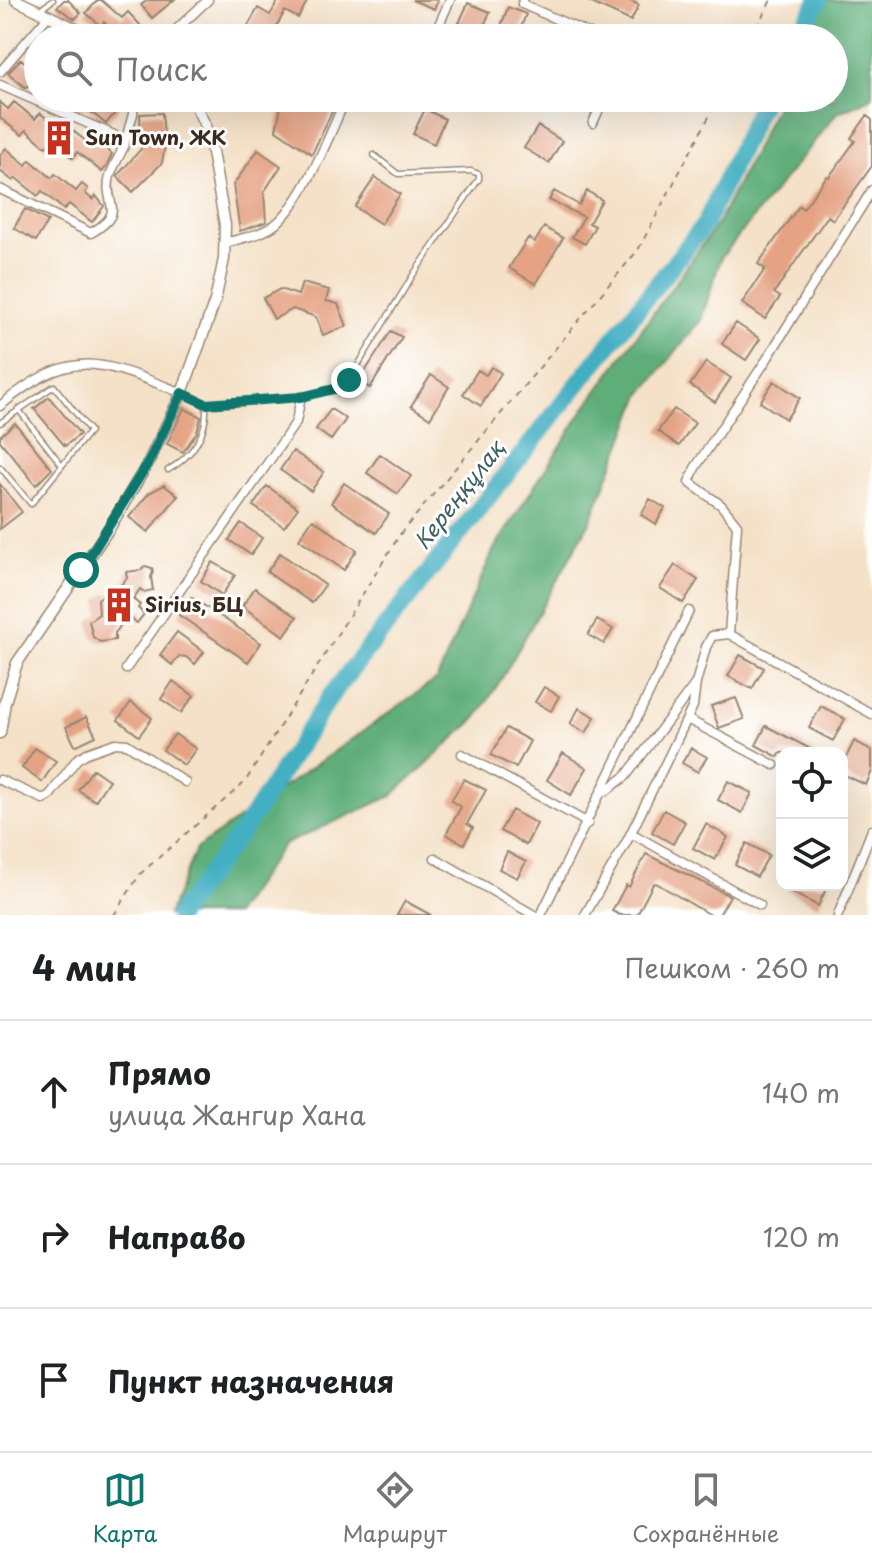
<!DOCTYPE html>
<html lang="ru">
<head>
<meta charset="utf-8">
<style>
  :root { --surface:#fff; --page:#f6f6f6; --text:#202124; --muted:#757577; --line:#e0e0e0; --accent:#0f766e }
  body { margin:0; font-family:"Playpen Sans",sans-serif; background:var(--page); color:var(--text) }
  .controls { position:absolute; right:24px; bottom:24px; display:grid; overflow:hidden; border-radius:16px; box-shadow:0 8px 32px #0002 }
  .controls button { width:72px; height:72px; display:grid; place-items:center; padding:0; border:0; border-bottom:2px solid var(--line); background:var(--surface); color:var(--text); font:40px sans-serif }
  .stop { position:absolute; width:24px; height:24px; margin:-18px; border:6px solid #0f766e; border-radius:50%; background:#fff }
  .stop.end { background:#0f766e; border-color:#fff; box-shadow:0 2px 8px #0008 }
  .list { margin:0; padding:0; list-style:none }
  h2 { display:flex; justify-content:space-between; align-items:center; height:104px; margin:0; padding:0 32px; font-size:34px }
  h2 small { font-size:26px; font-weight:400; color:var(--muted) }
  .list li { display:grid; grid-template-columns:52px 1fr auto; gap:24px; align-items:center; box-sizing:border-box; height:144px; padding:0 32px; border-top:2px solid var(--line) }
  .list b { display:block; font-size:30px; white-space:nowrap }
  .list p { margin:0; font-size:26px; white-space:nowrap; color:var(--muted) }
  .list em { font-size:26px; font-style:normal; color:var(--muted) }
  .icon { flex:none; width:44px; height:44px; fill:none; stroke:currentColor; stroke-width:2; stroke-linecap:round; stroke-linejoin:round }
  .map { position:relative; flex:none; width:872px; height:915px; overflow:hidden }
  .search { position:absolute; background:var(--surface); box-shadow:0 8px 32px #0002; left:24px; right:24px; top:24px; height:88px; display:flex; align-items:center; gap:20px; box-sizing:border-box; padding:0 28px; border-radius:44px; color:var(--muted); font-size:30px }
  .sheet { height:536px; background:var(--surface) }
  nav { display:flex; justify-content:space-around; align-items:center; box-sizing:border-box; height:112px; border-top:2px solid var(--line); background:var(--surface); font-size:22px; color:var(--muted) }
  nav a { display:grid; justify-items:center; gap:4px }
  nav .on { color:var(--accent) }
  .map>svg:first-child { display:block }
</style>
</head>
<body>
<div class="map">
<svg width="872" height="915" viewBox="0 0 872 915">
  <rect width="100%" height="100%" fill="#fff"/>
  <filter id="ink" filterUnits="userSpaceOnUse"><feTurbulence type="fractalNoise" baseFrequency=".0125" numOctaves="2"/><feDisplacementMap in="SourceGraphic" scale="16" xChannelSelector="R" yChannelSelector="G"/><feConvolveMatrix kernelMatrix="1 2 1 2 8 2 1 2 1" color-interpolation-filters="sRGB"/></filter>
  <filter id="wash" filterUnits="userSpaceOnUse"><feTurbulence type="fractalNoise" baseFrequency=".006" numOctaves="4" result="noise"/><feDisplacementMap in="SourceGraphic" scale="32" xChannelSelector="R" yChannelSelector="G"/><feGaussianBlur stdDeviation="1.8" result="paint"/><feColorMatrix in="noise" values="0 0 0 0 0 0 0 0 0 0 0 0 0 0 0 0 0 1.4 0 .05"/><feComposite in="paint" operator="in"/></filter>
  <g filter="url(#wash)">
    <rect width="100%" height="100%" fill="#f4e1c7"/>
    <!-- forest -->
    <path fill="#5fae7a" stroke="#4d6c4c" stroke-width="2" d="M 812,0 L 872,0 L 872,97 L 837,113 L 721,258 L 701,320 L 641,395 L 591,520 L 505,673 L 477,717 L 392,796 L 283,845 L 234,915 L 168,915 L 196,849 L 437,679 L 494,549 L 585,408 L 718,223 L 780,98 L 834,98 L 834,38 L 801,38 Z"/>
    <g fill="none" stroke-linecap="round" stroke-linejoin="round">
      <!-- river -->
      <path stroke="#43afc2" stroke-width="18" d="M 796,38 L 819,0
        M 178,915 L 248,823 L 332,694 L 705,224 L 764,98"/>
    </g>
    <g id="blocks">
      <!-- building -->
      <path fill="#e5a384" d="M 64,0 L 68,0 L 81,13 L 75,19 L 57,7 Z
        M 98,0 L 101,0 L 122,18 L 128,12 L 142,27 L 131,38 L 119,38 L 104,22 L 101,26 L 86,13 Z
        M 148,0 L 174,0 L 152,18 L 141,5 Z
        M 279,0 L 308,0 L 298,18 L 285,11 L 270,38 L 258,38 L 245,31 L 258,8 L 270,15 Z
        M 412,0 L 438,0 L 434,9 Z
        M 585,0 L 629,0 L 639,5 L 631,21 Z
        M 468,3 L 490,12 L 481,33 L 459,23 Z
        M 508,7 L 526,14 L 519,33 L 501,26 Z
        M 21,59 L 38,73 L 38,88 L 31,82 L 26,88 L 8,73 Z
        M 64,98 L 107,98 L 119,108 L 106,124 L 85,107 L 80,112 Z
        M 283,98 L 338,99 L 312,154 L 276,130 Z
        M 0,102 L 8,109 L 14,102 L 35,119 L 40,113 L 60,129 L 64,124 L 86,141 L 90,136 L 112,154 L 106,167 L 102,172 L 77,152 L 73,158 L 51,141 L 46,147 L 26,130 L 22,135 L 0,118 Z
        M 425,109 L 445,119 L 434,144 L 413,134 Z
        M 162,113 L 165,145 L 162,163 L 133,192 L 117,176 L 141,149 L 140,114 Z
        M 867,116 L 872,120 L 872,166 L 833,220 L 828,216 L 798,258 L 774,293 L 780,297 L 765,319 L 742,303 L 765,269 L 758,264 L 799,206 L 803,209 L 827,176 L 829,177 L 855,141 L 851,138 Z
        M 538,126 L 562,141 L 549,163 L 524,148 Z
        M 6,148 L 26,165 L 30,160 L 52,178 L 55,174 L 76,191 L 82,184 L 88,189 L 85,193 L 93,200 L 96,196 L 104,206 L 92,222 L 69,204 L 64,210 L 42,191 L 38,196 L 16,178 L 13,181 L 0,171 L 0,155 Z
        M 258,150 L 281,166 L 264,192 L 266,222 L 240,231 L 233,185 Z
        M 375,177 L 400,194 L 381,224 L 355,207 Z
        M 554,191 L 579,205 L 587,191 L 602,200 L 589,223 L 595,226 L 585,244 L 572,237 L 584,217 L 549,200 Z
        M 25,209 L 48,221 L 36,241 L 14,228 Z
        M 544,227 L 563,238 L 536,284 L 509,268 L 528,238 L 535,242 Z
        M 302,283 L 329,290 L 326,301 L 338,304 L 347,326 L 323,335 L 316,317 L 293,309 L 274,319 L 263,298 L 280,289 L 298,295 Z
        M 736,323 L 760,339 L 746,360 L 722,344 Z
        M 391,331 L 402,337 L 370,388 L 359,381 Z
        M 706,362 L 731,378 L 715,402 L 690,385 Z
        M 491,367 L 501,373 L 481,406 L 463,394 L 478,370 L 486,375 Z
        M 431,375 L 449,387 L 430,418 L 411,406 Z
        M 774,381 L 800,398 L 786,419 L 760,402 Z
        M 49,397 L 80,434 L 65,446 L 34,409 Z
        M 184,408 L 201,417 L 197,432 L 183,452 L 167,444 Z
        M 331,409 L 346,419 L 331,440 L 316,429 Z
        M 674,409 L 695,423 L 679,446 L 658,431 Z
        M 15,423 L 52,469 L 36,485 L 0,441 L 0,436 Z
        M 293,451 L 324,472 L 311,491 L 280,470 Z
        M 380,454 L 411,476 L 398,494 L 367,473 Z
        M 344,483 L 389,514 L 376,533 L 331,503 Z
        M 0,484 L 22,512 L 0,529 Z
        M 164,485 L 178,496 L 148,532 L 129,517 L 149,493 Z
        M 267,486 L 298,508 L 284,527 L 253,506 Z
        M 650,499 L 665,508 L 656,524 L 641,515 Z
        M 313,519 L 357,550 L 344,570 L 299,539 Z
        M 241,523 L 262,538 L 251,555 L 229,540 Z
        M 280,553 L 325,585 L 312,603 L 267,572 Z
        M 213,562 L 235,575 L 222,595 L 201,581 Z
        M 675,565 L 698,580 L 683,603 L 660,588 Z
        M 145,566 L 152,568 L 153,572 L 151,577 L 153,590 L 144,592 L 140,589 L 133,599 L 140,605 L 138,608 L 144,614 L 137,623 L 128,616 L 115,633 L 115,640 L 100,642 L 93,637 L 89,621 L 99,614 L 98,599 L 106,594 L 121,593 L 119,587 L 127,578 L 126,572 L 141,570 Z
        M 255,588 L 297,617 L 284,636 L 242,606 Z
        M 191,597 L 261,643 L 248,662 L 179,615 Z
        M 597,620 L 613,629 L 604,644 L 588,635 Z
        M 177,632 L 204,652 L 195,664 L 186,657 L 179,656 L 172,665 L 160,655 Z
        M 740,655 L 764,668 L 752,689 L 728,676 Z
        M 173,681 L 194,696 L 181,713 L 161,699 Z
        M 544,687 L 559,696 L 551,711 L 535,702 Z
        M 736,698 L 744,719 L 719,728 L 711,706 Z
        M 131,702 L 152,718 L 139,736 L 118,720 Z
        M 821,706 L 845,719 L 833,741 L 809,728 Z
        M 579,708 L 595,717 L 586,733 L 570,724 Z
        M 86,717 L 96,736 L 75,746 L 66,727 Z
        M 766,726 L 799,743 L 818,753 L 781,753 L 778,757 L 756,745 Z
        M 506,728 L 530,741 L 516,768 L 491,755 Z
        M 175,734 L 196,749 L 184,765 L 163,750 Z
        M 854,741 L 872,750 L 872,771 L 866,785 L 842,774 L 842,766 Z
        M 35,748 L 56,761 L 42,782 L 22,768 Z
        M 691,748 L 707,757 L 698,772 L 682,763 Z
        M 563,753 L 587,768 L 571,795 L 547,780 Z
        M 93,769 L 109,780 L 95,801 L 78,790 Z
        M 464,779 L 486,790 L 467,824 L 473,828 L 464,844 L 446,834 L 461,807 L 451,801 Z
        M 728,781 L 752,793 L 742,813 L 718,800 Z
        M 512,810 L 537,824 L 526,845 L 500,831 Z
        M 664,810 L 685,822 L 673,844 L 652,832 Z
        M 706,824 L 728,837 L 715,860 L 693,848 Z
        M 747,843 L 769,855 L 757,877 L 735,865 Z
        M 507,852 L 526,862 L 517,878 L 499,869 Z
        M 646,854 L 730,896 L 719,915 L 710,915 L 656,883 L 653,884 L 637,915 L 620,915 L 612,911 L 626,885 L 629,887 Z
        M 790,885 L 828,885 L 818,906 L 787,890 Z
        M 405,901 L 431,915 L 397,915 Z"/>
    </g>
  </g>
  <g filter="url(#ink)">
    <use href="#blocks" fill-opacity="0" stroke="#988672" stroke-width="2"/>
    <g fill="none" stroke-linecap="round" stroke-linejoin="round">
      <!-- service casing -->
      <g stroke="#988672" stroke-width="7">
        <path id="service" d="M 41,9 L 53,0
          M 183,393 L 206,404 L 301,397 L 338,388 L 349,380 L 413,275 L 479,179 L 479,174 L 471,171 L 398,174 L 374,155
          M 18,409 L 61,464
          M 0,423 L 54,386 L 90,431 L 31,504 L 0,467
          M 168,470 C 193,456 208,433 206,404"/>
      </g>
      <!-- minor casing -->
      <g stroke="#988672" stroke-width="11">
        <path id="minor" d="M 523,0 L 522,4 L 599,38
          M 167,38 L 208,0
          M 433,38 L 450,0
          M 0,72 L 49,15
          M 0,85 L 114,135 L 124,146 C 120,156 113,166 110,176 C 102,204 129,211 91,233 L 0,189
          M 593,123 L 604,98
          M 124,146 L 133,114 L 134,98
          M 225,243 C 242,238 263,235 277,223 C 306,197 330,134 346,98
          M 0,406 C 74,345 100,361 182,393
          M 729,634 L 737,525 L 721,505 L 689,482 L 695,468 L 767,359 L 872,190
          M 729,634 L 872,714
          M 126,669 L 296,422 L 301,397
          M 687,719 L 774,765
          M 462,754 L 588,823
          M 0,780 L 43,799 L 50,795 L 77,759 L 87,753 L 115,743 L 127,744 L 185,782
          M 606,791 L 626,776 L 696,683 L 706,647 L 712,636 L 729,634
          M 631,833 L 760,905
          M 435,858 L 534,915
          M 541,915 L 689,611
          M 585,915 L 627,841 L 670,754 L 693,706 L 696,683
          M 838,915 L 872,830"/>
      </g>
      <!-- tertiary casing -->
      <g stroke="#988672" stroke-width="13">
        <path id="tertiary" d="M 16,0 L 95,38
          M 0,733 L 5,702 L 17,663 L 110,527 L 148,463 L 182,393 L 215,301 L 224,259 L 225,225 L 212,152 L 205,125 L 192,98"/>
      </g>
      <!-- path -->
      <path stroke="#988672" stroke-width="2" stroke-dasharray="6 6" stroke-linecap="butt" d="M 751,38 L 771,0
        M 114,915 L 140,874 L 245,782 L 401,533 L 638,250 L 719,98"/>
      <!-- service -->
      <use href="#service" stroke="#fff" stroke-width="4"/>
      <!-- minor -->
      <use href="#minor" stroke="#fff" stroke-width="8"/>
      <!-- tertiary -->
      <use href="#tertiary" stroke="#fff" stroke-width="10"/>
    </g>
  </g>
  <g fill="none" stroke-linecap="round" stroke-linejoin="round" filter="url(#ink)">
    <!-- route -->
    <path stroke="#0f766e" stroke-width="10" d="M 81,570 L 148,463 L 182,393 L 206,404 L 301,397 L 338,388 L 349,380"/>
  </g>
  <!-- icons -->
  <defs>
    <g id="building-bare" transform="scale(2.76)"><path d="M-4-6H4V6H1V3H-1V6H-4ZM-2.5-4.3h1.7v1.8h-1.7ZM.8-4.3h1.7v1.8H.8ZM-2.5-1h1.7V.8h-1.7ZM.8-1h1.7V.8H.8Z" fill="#c8321e" stroke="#fff" stroke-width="2.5" paint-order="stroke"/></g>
  </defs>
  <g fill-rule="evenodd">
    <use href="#building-bare" x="59" y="138"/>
    <use href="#building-bare" x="119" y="605"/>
  </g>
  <g text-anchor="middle" stroke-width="6" stroke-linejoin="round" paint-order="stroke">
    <!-- poi labels -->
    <g font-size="20" font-weight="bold" fill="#3b2a1e" stroke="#fff" text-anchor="start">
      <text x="85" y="145">Sun Town, ЖК</text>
      <text x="145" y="612">Sirius, БЦ</text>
    </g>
    <!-- water labels -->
    <g font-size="22" font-style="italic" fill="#3e5f60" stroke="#fff">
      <text transform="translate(459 495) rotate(-52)" y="8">Кереңқұлақ</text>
    </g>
  </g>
</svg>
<div class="controls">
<button><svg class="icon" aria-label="locate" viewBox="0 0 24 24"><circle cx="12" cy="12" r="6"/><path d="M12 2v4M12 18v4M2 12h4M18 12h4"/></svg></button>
<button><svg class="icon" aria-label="layers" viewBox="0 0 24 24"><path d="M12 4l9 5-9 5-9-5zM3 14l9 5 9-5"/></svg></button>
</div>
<div class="stop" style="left:81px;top:570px"></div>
<div class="stop end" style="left:349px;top:380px"></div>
<div class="search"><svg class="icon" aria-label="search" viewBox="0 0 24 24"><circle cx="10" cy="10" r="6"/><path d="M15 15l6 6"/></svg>Поиск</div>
</div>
<section class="sheet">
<h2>4 мин<small>Пешком · 260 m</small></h2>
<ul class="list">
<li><svg class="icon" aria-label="ahead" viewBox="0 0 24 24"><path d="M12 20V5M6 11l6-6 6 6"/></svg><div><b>Прямо</b><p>улица Жангир Хана</p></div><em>140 m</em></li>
<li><svg class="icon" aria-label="right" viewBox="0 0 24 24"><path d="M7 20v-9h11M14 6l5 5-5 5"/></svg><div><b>Направо</b></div><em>120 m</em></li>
<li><svg class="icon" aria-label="arrive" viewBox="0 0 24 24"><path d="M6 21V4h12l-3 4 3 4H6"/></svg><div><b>Пункт назначения</b></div></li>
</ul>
</section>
<nav>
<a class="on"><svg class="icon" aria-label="map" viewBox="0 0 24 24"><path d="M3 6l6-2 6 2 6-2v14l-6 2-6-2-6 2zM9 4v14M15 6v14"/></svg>Карта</a>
<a><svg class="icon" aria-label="directions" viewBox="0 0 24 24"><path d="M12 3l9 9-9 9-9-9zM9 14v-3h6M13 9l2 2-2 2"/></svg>Маршрут</a>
<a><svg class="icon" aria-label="saved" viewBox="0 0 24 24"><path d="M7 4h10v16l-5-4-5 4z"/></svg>Сохранённые</a>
</nav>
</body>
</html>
